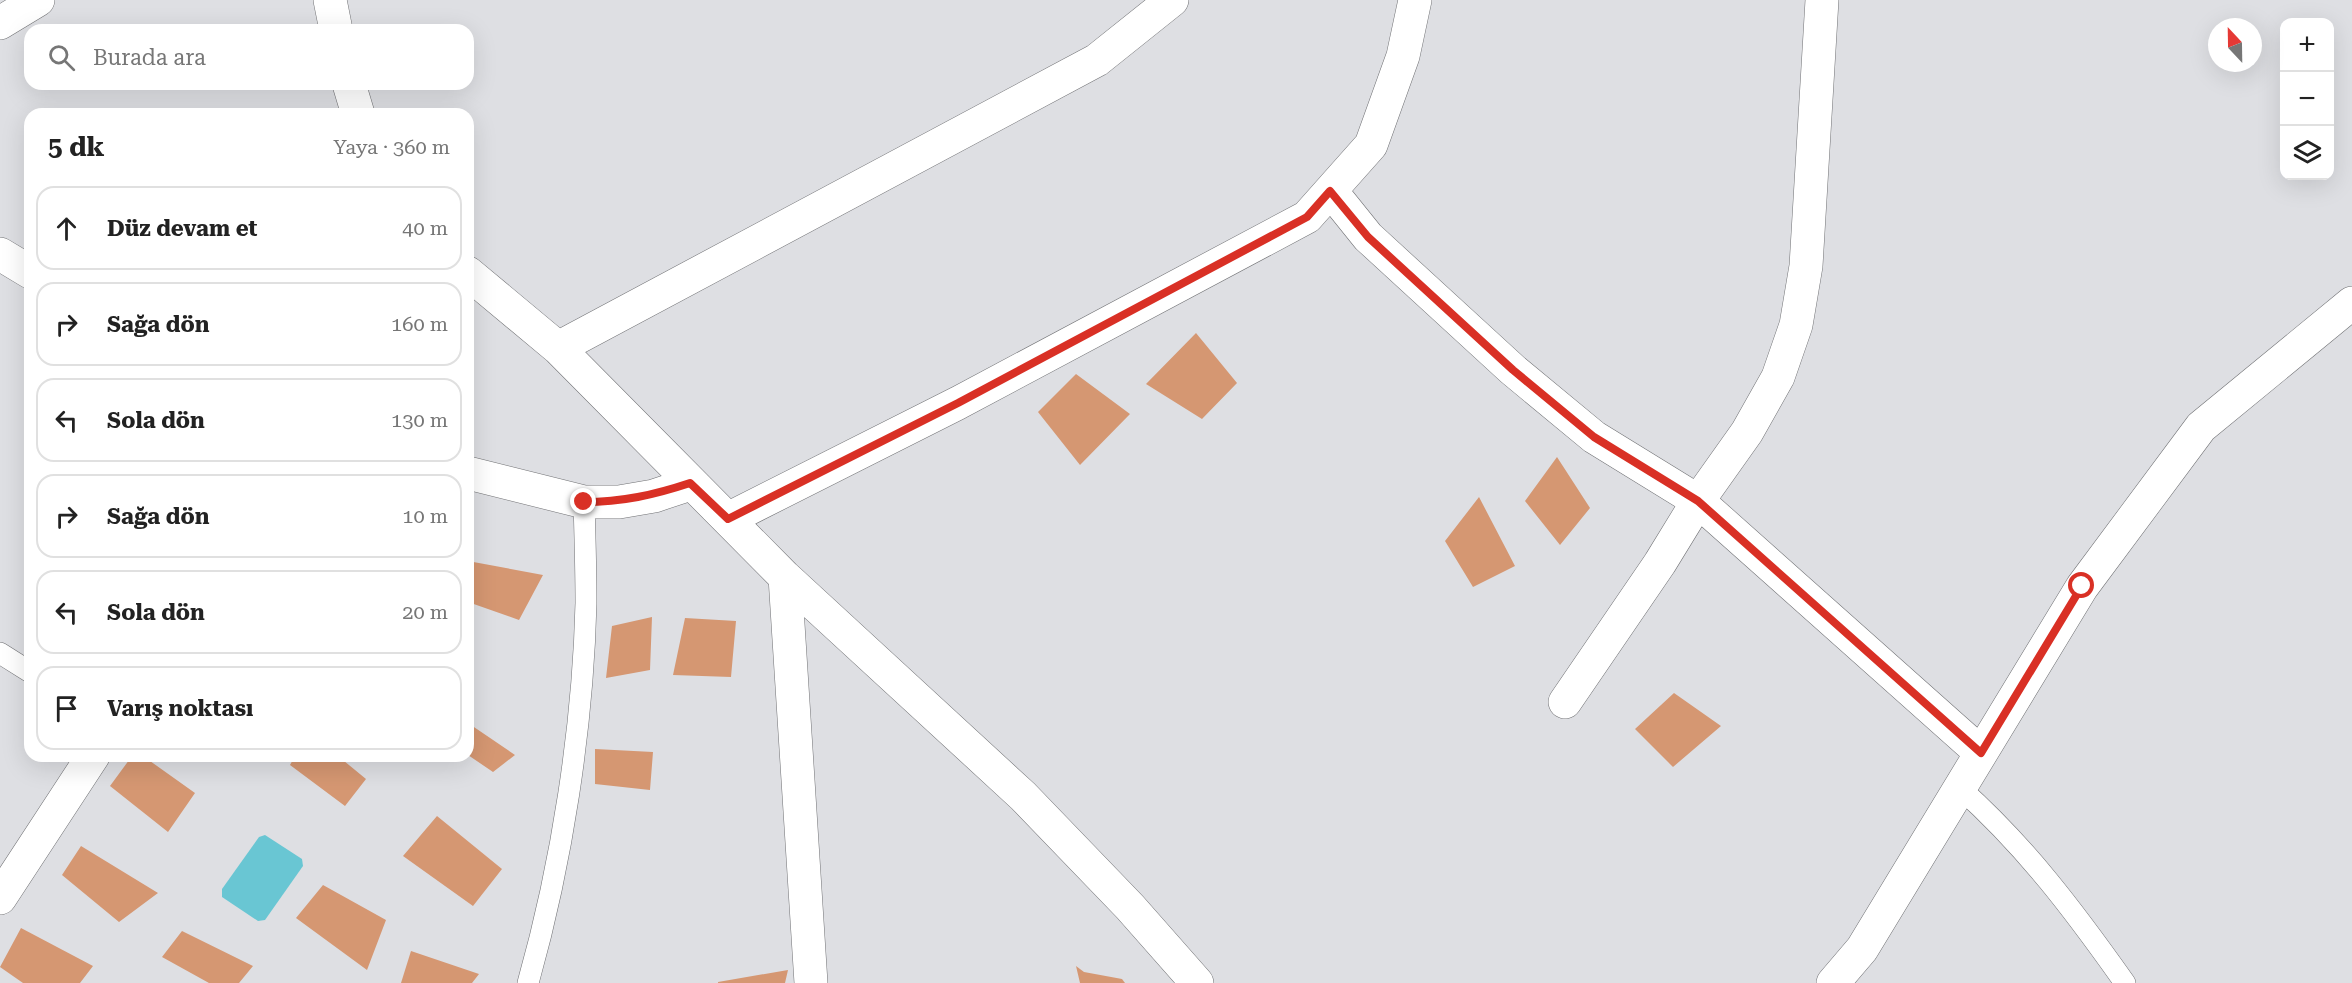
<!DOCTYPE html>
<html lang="tr">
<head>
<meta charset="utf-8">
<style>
  :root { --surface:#fff; --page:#f6f6f6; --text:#222; --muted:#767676; --line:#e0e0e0 }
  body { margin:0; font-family:"Roboto Serif",serif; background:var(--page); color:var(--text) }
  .controls { position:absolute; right:18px; top:18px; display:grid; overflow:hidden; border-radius:12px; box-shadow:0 6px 24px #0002 }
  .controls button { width:54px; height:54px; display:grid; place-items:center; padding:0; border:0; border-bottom:2px solid var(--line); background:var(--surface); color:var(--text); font:30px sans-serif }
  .compass { position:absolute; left:2208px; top:18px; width:54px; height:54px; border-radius:50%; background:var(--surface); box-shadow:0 6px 24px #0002; rotate:338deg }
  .stop { position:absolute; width:18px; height:18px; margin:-14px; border:4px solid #d93025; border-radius:50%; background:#fff }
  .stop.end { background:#d93025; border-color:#fff; box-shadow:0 2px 6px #0008 }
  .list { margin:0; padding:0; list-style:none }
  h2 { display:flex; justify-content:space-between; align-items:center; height:78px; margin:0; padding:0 24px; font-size:26px }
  h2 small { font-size:20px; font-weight:400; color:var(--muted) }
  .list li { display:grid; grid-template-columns:39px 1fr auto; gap:18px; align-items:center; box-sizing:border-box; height:84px; margin:0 12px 12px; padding:0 12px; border:2px solid var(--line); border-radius:18px }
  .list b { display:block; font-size:22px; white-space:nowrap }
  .list em { font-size:20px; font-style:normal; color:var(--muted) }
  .icon { flex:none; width:33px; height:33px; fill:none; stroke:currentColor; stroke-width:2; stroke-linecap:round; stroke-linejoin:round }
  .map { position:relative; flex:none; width:2352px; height:983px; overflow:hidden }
  .search { position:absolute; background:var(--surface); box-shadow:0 6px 24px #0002; left:24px; top:24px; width:450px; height:66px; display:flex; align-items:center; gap:15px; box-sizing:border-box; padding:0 21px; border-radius:18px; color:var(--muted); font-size:22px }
  .panel { position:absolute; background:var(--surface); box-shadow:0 6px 24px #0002; left:24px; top:108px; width:450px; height:654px; border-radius:18px }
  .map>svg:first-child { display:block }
</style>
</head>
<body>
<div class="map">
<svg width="2352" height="983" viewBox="0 0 2352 983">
  <rect width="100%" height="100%" fill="#dedfe3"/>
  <!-- water -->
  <path fill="#69c6d3" d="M 265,835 L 302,859 L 303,866 L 265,920 L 258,921 L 222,897 L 222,889 L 259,837 Z"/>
  <!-- building -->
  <path fill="#d59772" d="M 1196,333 L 1237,383 L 1202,419 L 1146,384 Z
    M 1076,374 L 1130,414 L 1080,465 L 1038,412 Z
    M 1557,457 L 1590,508 L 1560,545 L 1525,501 Z
    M 1479,497 L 1515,566 L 1473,587 L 1445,541 Z
    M 468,561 L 543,575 L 519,620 L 468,602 Z
    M 652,617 L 650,670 L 606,678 L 612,626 Z
    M 685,618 L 736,621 L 731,677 L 673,675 Z
    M 1674,693 L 1721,726 L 1673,767 L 1635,729 Z
    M 468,723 L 515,755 L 493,772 L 468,755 Z
    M 595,749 L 653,752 L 650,790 L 595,784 Z
    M 132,756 L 143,756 L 195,793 L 168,832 L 110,786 Z
    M 295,756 L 338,756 L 366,779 L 345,806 L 290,765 Z
    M 437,816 L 502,869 L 473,906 L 403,856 Z
    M 81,846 L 158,893 L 119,922 L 62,875 Z
    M 323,885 L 386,920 L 367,970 L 296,918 Z
    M 21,928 L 93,966 L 80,983 L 23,983 L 0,967 Z
    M 182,931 L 253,966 L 239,983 L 209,983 L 162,957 Z
    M 411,951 L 479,974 L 472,983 L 401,983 Z
    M 1076,966 L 1084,972 L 1122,979 L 1125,983 L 1080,983 Z
    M 788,970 L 785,983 L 718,983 L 718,982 Z"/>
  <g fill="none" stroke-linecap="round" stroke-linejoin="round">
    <!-- lane casing -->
    <g stroke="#707174" stroke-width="22">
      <path id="lane" d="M 0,653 L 30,672
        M 1960,788 C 2026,847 2074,911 2125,983
        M 528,983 C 562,863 583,727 586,603 C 586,569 585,536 584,502"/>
    </g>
    <!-- street casing -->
    <g stroke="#707174" stroke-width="34">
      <path id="street" d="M 330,0 L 336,30
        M 0,23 L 38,0
        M 349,84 L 358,114
        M 1331,191 L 1368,237 L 1513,370 L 1594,437 L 1698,501 L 1981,753
        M 0,254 L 30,272
        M 468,273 L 558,348 L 785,577 L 1023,796 L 1130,907 L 1197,983
        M 558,348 L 1097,60 L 1172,0
        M 468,473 L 584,502 L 619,502 L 654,496 L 690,484
        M 728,519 L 958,403 L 1307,217 L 1371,145 L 1403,56 L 1415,0
        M 785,577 L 811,983
        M 1565,702 L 1660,563 L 1698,501 L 1747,432 L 1778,377 L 1796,325 L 1806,266 L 1822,0
        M 0,898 L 93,756
        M 1833,983 L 1862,949 L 2082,587 L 2201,427 L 2352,303"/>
    </g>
    <!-- lane -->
    <use href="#lane" stroke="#fff" stroke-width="21"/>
    <!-- street -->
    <use href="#street" stroke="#fff" stroke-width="33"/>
  </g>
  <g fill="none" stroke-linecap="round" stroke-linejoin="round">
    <!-- route -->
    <path stroke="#d93025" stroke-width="8" d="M 584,502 C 622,502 654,495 690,483 L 728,519 L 958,403 L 1307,217 L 1330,191 L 1368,237 L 1513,370 L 1594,437 L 1698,501 L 1981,753 L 2082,586"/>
  </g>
</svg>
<div class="controls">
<button>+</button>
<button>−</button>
<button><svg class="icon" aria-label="layers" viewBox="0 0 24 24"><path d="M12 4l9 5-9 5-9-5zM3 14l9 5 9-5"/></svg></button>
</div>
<svg class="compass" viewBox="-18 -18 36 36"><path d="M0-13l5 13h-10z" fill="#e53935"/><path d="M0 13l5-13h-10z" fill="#767676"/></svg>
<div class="stop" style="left:2082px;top:586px"></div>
<div class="stop end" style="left:584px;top:502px"></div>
<div class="search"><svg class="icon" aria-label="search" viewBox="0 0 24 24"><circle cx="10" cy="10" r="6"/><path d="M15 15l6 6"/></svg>Burada ara</div>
<section class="panel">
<h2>5 dk<small>Yaya · 360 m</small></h2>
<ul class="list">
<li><svg class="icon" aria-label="ahead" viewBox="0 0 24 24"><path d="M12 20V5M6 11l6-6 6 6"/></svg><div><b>Düz devam et</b></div><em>40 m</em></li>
<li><svg class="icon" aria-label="right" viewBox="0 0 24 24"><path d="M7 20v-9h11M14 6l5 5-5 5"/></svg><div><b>Sağa dön</b></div><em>160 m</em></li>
<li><svg class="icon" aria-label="left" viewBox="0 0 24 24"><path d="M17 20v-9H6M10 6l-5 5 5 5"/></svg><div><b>Sola dön</b></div><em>130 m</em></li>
<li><svg class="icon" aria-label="right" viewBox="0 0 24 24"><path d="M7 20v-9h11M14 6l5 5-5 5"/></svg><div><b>Sağa dön</b></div><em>10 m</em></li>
<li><svg class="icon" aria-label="left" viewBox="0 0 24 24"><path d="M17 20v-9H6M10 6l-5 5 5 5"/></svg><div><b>Sola dön</b></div><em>20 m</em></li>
<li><svg class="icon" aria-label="arrive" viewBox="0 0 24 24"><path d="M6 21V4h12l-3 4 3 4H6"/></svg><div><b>Varış noktası</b></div></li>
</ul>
</section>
</div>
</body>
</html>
